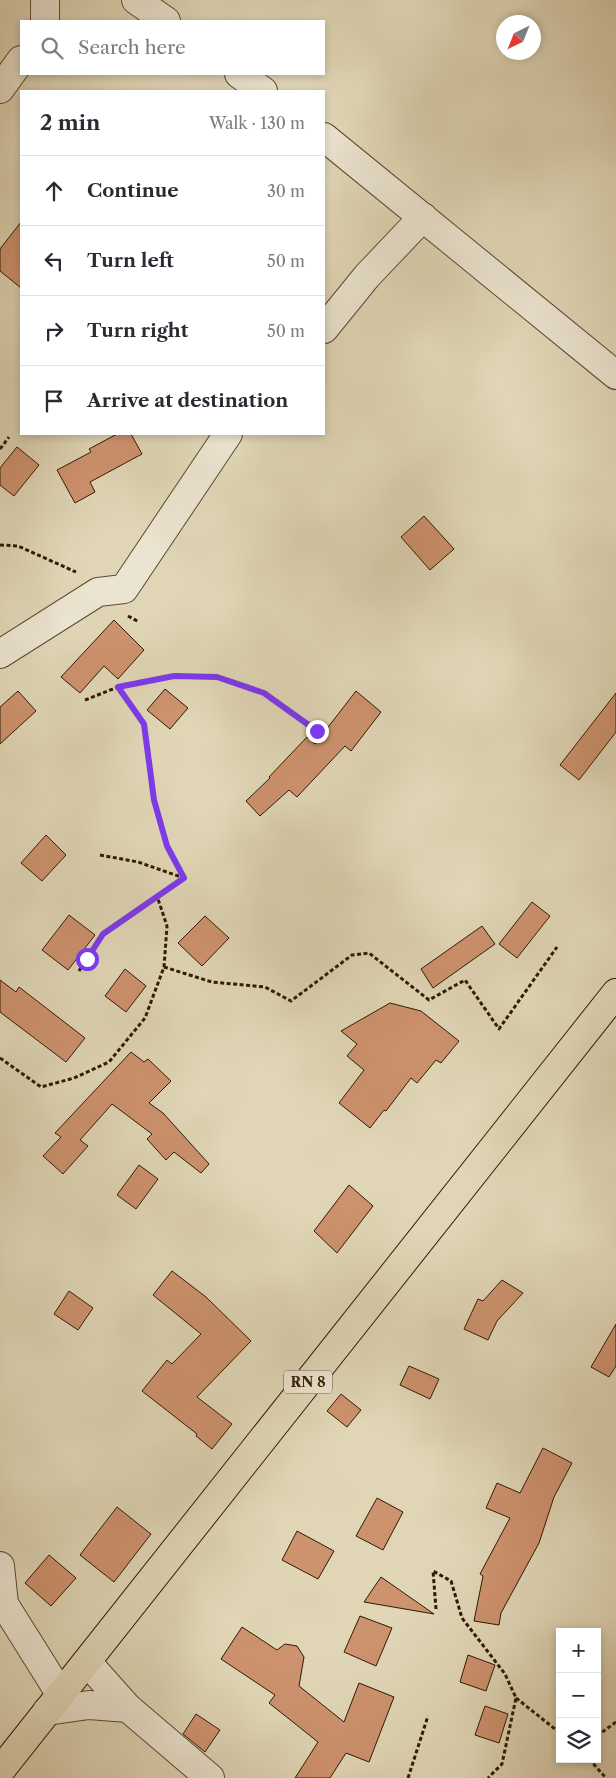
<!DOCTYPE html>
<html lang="en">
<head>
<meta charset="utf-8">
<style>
  :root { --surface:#fff; --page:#f2f2f3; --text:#2b2b33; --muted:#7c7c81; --line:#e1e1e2 }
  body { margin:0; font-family:"Libre Caslon Text",serif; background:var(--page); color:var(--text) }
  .controls { position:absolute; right:15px; bottom:15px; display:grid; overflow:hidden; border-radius:0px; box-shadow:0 2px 8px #0003 }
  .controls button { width:45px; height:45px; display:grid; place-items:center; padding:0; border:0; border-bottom:1px solid var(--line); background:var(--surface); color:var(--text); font:25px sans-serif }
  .compass { position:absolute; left:496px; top:15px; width:45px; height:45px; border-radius:50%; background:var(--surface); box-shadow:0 2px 8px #0003; rotate:223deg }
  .stop { position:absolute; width:15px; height:15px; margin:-11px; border:4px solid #7c3aed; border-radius:50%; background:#fff }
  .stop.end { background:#7c3aed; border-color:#fff; box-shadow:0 1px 5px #0008 }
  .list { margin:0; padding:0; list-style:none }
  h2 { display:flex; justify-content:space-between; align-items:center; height:65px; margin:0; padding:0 20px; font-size:21px }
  h2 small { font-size:16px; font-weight:400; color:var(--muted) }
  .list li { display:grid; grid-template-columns:32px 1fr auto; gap:15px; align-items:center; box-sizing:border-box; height:70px; padding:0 20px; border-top:1px solid var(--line) }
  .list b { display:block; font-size:19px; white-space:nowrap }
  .list em { font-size:16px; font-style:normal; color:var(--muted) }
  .icon { flex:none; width:28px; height:28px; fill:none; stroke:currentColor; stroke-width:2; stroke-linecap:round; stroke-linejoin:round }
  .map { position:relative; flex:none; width:616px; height:1778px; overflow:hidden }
  .search { position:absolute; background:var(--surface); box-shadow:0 2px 8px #0003; left:20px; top:20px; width:305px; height:55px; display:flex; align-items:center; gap:12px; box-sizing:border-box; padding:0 18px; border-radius:0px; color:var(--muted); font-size:19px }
  .panel { position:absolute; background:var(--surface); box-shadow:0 2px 8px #0003; left:20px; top:90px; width:305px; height:345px; border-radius:0px }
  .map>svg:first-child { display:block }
</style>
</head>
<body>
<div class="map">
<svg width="616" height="1778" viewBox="0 0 616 1778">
  <rect width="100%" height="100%" fill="#e0d6b6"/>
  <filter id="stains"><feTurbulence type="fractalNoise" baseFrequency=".004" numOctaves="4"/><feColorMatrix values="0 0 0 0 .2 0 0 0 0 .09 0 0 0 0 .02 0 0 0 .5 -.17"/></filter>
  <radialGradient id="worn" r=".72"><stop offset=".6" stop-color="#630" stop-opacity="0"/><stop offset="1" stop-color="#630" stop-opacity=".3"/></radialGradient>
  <!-- building -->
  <path fill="#cd926e" stroke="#2f1a03" d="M 21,222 L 21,288 L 0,271 L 0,249 Z
    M 117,434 L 131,434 L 142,454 L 90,482 L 95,492 L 75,503 L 57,470 L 91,452 L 89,449 Z
    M 17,447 L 39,465 L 14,496 L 0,485 L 0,468 Z
    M 424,516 L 454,549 L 430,570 L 401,537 Z
    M 114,620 L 144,650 L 118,679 L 104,666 L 80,693 L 61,677 Z
    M 165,689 L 188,708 L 170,729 L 147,710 Z
    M 18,691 L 36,711 L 0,744 L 0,707 Z
    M 356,691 L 381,712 L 351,751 L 345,746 L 297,797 L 289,790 L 260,816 L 246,801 L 270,778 L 269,777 L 307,737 L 315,744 Z
    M 616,693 L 616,732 L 579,780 L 560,765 Z
    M 46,835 L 66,855 L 42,881 L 21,863 Z
    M 532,902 L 550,916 L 517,958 L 499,944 Z
    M 69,915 L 95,935 L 68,970 L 42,950 Z
    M 205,916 L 229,938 L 202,966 L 178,943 Z
    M 482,926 L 495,944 L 433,988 L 421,969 Z
    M 125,969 L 146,986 L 126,1012 L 105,996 Z
    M 0,980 L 16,992 L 19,987 L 85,1038 L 66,1062 L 0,1012 Z
    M 390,1003 L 421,1011 L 459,1041 L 441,1063 L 436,1060 L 417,1083 L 411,1078 L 386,1111 L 384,1110 L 370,1128 L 339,1103 L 364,1070 L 347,1056 L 357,1044 L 341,1031 Z
    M 131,1052 L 144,1062 L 148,1059 L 171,1081 L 149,1103 L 163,1113 L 209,1164 L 201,1173 L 174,1152 L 166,1160 L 147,1139 L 152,1134 L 112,1104 L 80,1140 L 88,1146 L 63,1174 L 43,1156 L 61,1137 L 55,1133 Z
    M 139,1165 L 158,1179 L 136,1209 L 117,1195 Z
    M 349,1185 L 373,1206 L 337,1253 L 314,1231 Z
    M 172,1271 L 206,1297 L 251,1341 L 197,1397 L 232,1424 L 212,1449 L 196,1436 L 197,1434 L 142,1391 L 167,1360 L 172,1364 L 201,1334 L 153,1295 Z
    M 502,1280 L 523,1293 L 497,1321 L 488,1340 L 464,1329 L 478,1299 L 483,1301 Z
    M 69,1291 L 93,1308 L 78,1330 L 54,1314 Z
    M 616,1324 L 616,1366 L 609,1377 L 591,1367 Z
    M 409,1366 L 439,1379 L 430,1399 L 400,1385 Z
    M 341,1394 L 361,1410 L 347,1427 L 327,1411 Z
    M 543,1448 L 572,1463 L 554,1497 L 539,1543 L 501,1613 L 499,1625 L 474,1621 L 483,1576 L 480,1574 L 510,1518 L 486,1508 L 497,1483 L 520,1493 Z
    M 377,1498 L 403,1512 L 383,1550 L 356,1536 Z
    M 117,1507 L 151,1534 L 114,1582 L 80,1555 Z
    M 297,1531 L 334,1551 L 318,1579 L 282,1560 Z
    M 49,1555 L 76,1578 L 51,1606 L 25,1583 Z
    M 381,1577 L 434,1614 L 364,1602 Z
    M 360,1616 L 392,1628 L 376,1666 L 344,1652 Z
    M 242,1627 L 277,1650 L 285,1644 L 297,1646 L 304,1657 L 299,1686 L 344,1722 L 359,1683 L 394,1697 L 369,1762 L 346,1753 L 330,1778 L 295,1778 L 318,1742 L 269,1703 L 275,1695 L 221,1659 Z
    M 468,1655 L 495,1665 L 486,1691 L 460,1682 Z
    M 485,1706 L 508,1714 L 499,1743 L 475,1735 Z
    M 196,1714 L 220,1730 L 205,1752 L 183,1734 Z"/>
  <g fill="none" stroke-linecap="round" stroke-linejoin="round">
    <!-- minor casing -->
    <g stroke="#5b4930" stroke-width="30">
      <path id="minor" d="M 136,0 L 166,21
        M 45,21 L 45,0
        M 239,74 L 263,91
        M 0,89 L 21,60
        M 324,137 L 616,375
        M 324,329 L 367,276 L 423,217
        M 0,654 L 98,592 L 124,589 L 228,434
        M 0,1566 L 4,1604 L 61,1695
        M 87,1662 L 128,1708 L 210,1778
        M 47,1711 L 89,1705 L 128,1708"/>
    </g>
    <!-- major casing -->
    <g stroke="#2f1a03" stroke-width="30">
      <path id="major" d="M 0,1771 L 616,993"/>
    </g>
    <!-- path -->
    <path stroke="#2f1a03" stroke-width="3" stroke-dasharray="4 2.5" stroke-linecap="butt" d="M 0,449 L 9,437
      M 0,545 L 18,546 L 76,572
      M 128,616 L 139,622
      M 85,700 L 118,687 L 174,676 L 217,677 L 264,693 L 317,731
      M 100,855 L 138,862 L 184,878 L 167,846 L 154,800 L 144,724 L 118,687
      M 164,967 L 212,982 L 265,987 L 291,1001 L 352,955 L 369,953 L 429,1000 L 465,980 L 499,1029 L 557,947
      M 79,971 L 103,934 L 183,878
      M 0,1058 L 41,1087 L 74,1078 L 109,1062 L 145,1018 L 164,967 L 167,926 L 157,896
      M 436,1609 L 433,1571 L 451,1581 L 462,1618 L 505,1674 L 516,1698 L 502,1764 L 488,1778
      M 516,1698 L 560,1733
      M 597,1736 L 616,1722
      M 589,1759 L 606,1778
      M 408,1778 L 428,1716"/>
    <!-- minor -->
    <use href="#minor" stroke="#ebe4d0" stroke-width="28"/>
    <!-- major -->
    <use href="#major" stroke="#e0d6b6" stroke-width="28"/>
  </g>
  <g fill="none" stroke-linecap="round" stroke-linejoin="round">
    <!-- route -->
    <path stroke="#7c3aed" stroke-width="6" d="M 87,959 L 103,934 L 184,878 L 167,846 L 154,800 L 144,724 L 118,687 L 174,676 L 217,677 L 264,693 L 317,731"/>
  </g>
  <g text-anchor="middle" stroke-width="4.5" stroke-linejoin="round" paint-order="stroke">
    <!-- shield labels -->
    <rect fill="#ebe4d0" stroke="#675740" stroke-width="1" x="284" y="1370.5" width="48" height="23" rx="4"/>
    <g font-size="14" font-weight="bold" fill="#2f1a03">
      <text x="308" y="1387">RN 8</text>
    </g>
  </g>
  <rect width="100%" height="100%" filter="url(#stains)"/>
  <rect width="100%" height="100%" fill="url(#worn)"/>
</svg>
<div class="controls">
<button>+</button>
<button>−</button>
<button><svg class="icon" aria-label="layers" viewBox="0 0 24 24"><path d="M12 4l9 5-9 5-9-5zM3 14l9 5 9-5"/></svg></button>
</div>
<svg class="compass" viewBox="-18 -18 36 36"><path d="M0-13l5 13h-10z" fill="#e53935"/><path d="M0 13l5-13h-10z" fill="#7c7c81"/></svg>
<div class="stop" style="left:87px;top:959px"></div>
<div class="stop end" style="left:317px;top:731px"></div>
<div class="search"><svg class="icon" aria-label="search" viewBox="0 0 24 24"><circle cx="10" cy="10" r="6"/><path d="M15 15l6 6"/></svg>Search here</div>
<section class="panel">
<h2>2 min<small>Walk · 130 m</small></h2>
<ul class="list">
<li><svg class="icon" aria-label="ahead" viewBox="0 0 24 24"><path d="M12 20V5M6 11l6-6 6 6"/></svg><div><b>Continue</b></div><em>30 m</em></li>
<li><svg class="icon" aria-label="left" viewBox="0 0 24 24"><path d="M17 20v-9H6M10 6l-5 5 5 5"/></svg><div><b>Turn left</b></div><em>50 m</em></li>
<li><svg class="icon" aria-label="right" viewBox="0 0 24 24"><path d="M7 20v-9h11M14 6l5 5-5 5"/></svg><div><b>Turn right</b></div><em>50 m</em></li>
<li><svg class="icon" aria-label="arrive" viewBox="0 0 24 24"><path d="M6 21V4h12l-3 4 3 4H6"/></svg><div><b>Arrive at destination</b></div></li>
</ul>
</section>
</div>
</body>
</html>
